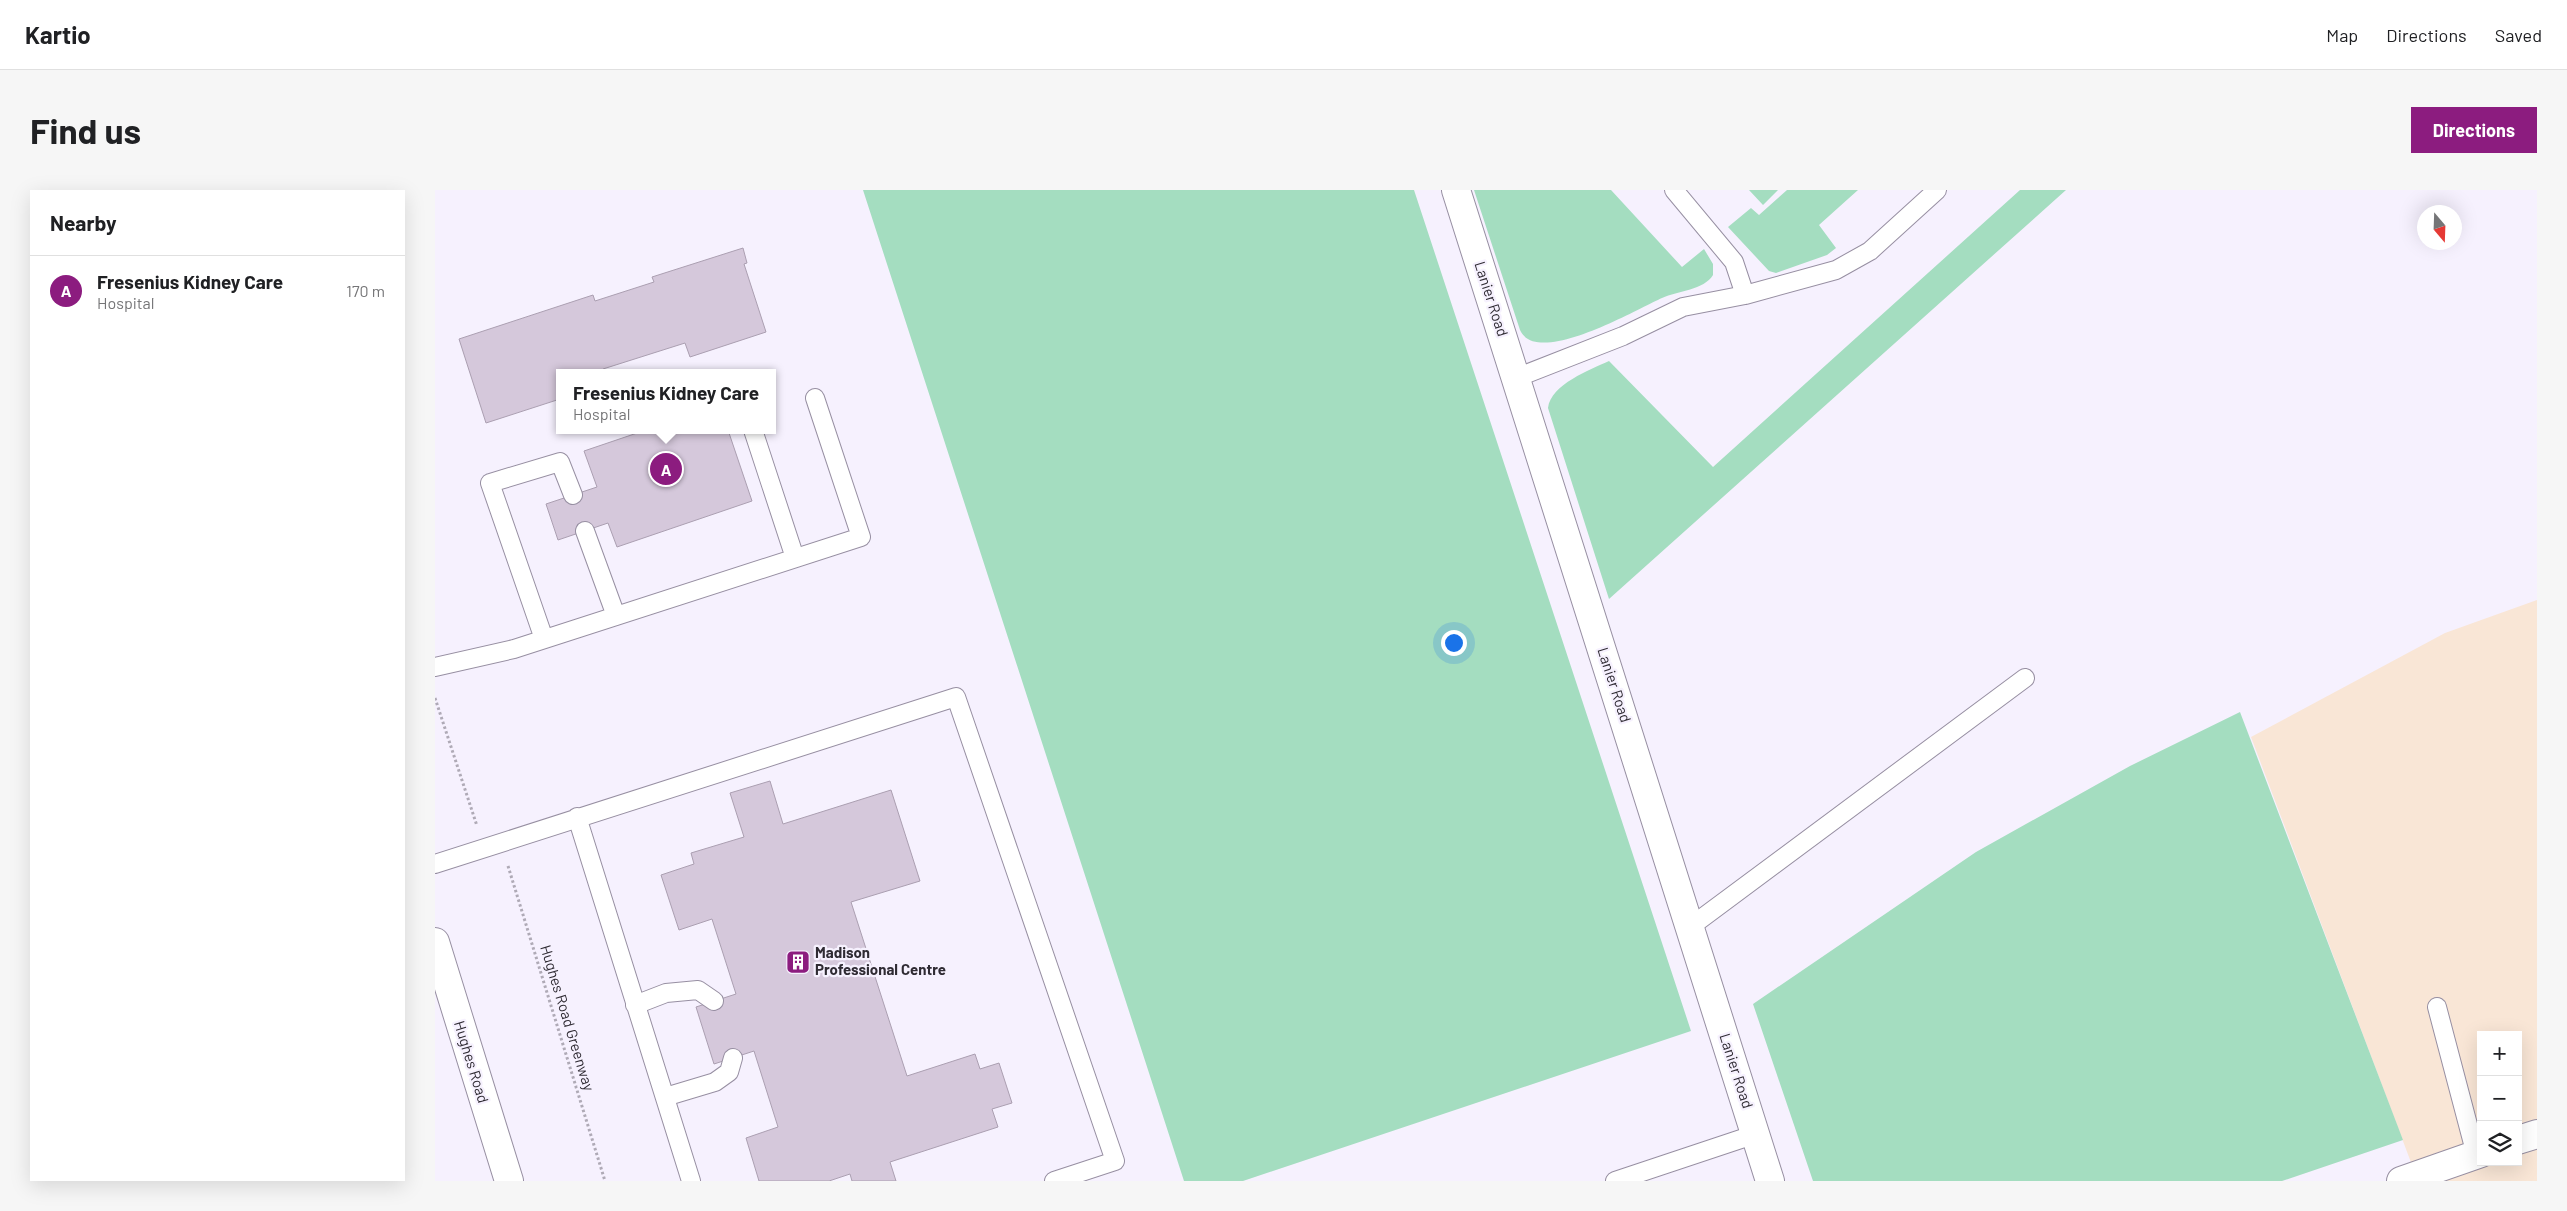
<!DOCTYPE html>
<html lang="en">
<head>
<meta charset="utf-8">
<style>
  :root { --surface:#fff; --page:#f6f6f6; --text:#202124; --muted:#757577; --line:#e0e0e0; --accent:#8c1c7f }
  body { margin:0; font-family:Barlow,sans-serif; background:var(--page); color:var(--text) }
  .controls { position:absolute; right:15px; bottom:15px; display:grid; overflow:hidden; border-radius:0px; box-shadow:0 5px 20px #0002 }
  .controls button { width:45px; height:45px; display:grid; place-items:center; padding:0; border:0; border-bottom:1px solid var(--line); background:var(--surface); color:var(--text); font:25px sans-serif }
  .compass { position:absolute; left:1982px; top:15px; width:45px; height:45px; border-radius:50%; background:var(--surface); box-shadow:0 5px 20px #0002; rotate:161deg }
  .you { position:absolute; left:1018px; top:452px; width:18px; height:18px; margin:-12px; border:4px solid #fff; border-radius:50%; background:#1a73e8; box-shadow:0 0 0 8px #1a73e833 }
  .badge { display:grid; place-items:center; width:32px; height:32px; border-radius:50%; background:var(--accent); color:#fff; font-size:16px; font-weight:700 }
  .pin { position:absolute; translate:-50% -50%; border:2px solid #fff; box-shadow:0 1px 5px #0006 }
  .popup { position:absolute; left:121px; top:179px; width:220px; height:65px; box-sizing:border-box; display:grid; place-content:center; border-radius:0px; background:var(--surface); filter:drop-shadow(0 1px 4px #0005); font-size:16px; white-space:nowrap; color:var(--muted) }
  .popup b { font-size:19px; color:var(--text) }
  .popup::after { content:''; position:absolute; left:50%; top:100%; margin-left:-10px; border:10px solid transparent; border-top-color:var(--surface) }
  .list { margin:0; padding:0; list-style:none }
  h2 { display:flex; justify-content:space-between; align-items:center; height:65px; margin:0; padding:0 20px; font-size:21px }
  h2 small { font-size:16px; font-weight:400; color:var(--muted) }
  .list li { display:grid; grid-template-columns:32px 1fr auto; gap:15px; align-items:center; box-sizing:border-box; height:70px; padding:0 20px; border-top:1px solid var(--line) }
  .list b { display:block; font-size:19px; white-space:nowrap }
  .list p { margin:0; font-size:16px; white-space:nowrap; color:var(--muted) }
  .list em { font-size:16px; font-style:normal; color:var(--muted) }
  .icon { flex:none; width:28px; height:28px; fill:none; stroke:currentColor; stroke-width:2; stroke-linecap:round; stroke-linejoin:round }
  .map { position:relative; flex:none; width:2102px; height:991px; overflow:hidden; border-radius:0px }
  header { display:flex; align-items:center; gap:30px; box-sizing:border-box; height:70px; padding:0 25px; background:var(--surface); border-bottom:1px solid var(--line) }
  header strong { font-size:24px }
  nav { display:flex; gap:28px; margin-inline-start:auto; font-size:18px }
  .intro { display:flex; align-items:center; justify-content:space-between; box-sizing:border-box; height:120px; padding:0 30px }
  h1 { margin:0; font-size:35px }
  .button { padding:12px 22px; border-radius:0px; background:var(--accent); color:#fff; font-size:18px; font-weight:700 }
  main { display:flex; gap:30px; padding:0 30px }
  aside { flex:1; background:var(--surface); border-radius:0px; box-shadow:0 5px 20px #0002 }
  .map>svg:first-child { display:block }
</style>
</head>
<body>
<header>
<strong>Kartio</strong>
<nav><a>Map</a><a>Directions</a><a>Saved</a></nav>
</header>
<div class="intro"><h1>Find us</h1><a class="button">Directions</a></div>
<main>
<aside>
<h2>Nearby<small></small></h2>
<ul class="list">
<li><span class="badge">A</span><div><b>Fresenius Kidney Care</b><p>Hospital</p></div><em>170 m</em></li>
</ul>
</aside>
<div class="map">
<svg width="2102" height="991" viewBox="0 0 2102 991">
  <rect width="100%" height="100%" fill="#f6f1fe"/>
  <!-- industrial -->
  <path fill="#f9e6d6" fill-rule="evenodd" d="M 2102,410 L 2102,991 L 1983,991 L 1816,547 L 2010,443 ZM 2046,845 L 2083,845 L 2083,972 L 2046,972 Z"/>
  <!-- green -->
  <path fill="#a4ddc0" d="M 428,0 L 979,0 L 1256,841 L 808,991 L 749,991 Z
    M 1039,0 L 1176,0 L 1247,77 L 1269,59 L 1278,74 L 1278,85 C 1269,100 1243,101 1227,108 C 1202,119 1102,178 1085,140 Z
    M 1314,0 L 1343,0 L 1328,15 Z
    M 1352,0 L 1423,0 L 1384,35 L 1401,58 L 1392,65 L 1341,83 L 1334,81 L 1293,37 L 1316,18 L 1324,25 Z
    M 1585,0 L 1631,0 L 1174,409 L 1113,218 C 1116,194 1155,180 1174,171 L 1278,277 Z
    M 1805,522 L 1968,950 L 1847,991 L 1378,991 L 1318,814 L 1541,662 L 1695,576 Z"/>
  <!-- building -->
  <path fill="#d5c8db" stroke="#ab9fb1" d="M 308,58 L 312,73 L 309,74 L 331,142 L 255,167 L 250,153 L 168,179 L 170,183 L 125,183 L 125,209 L 51,233 L 24,149 L 158,105 L 160,111 L 219,92 L 217,87 Z
    M 211,240 L 293,240 L 317,311 L 182,357 L 173,333 L 123,350 L 111,314 L 162,297 L 149,261 Z
    M 335,591 L 348,634 L 456,600 L 485,691 L 416,712 L 472,886 L 540,864 L 545,879 L 564,873 L 577,913 L 557,919 L 563,937 L 455,972 L 461,991 L 417,991 L 415,984 L 394,991 L 324,991 L 311,948 L 343,937 L 319,861 L 279,874 L 261,817 L 301,804 L 277,729 L 244,740 L 226,685 L 259,674 L 256,663 L 309,647 L 295,603 Z"/>
  <g fill="none" stroke-linecap="round" stroke-linejoin="round">
    <!-- service casing -->
    <g stroke="#978fa2" stroke-width="20">
      <path id="service" d="M 1239,0 L 1299,72 L 1310,105
        M 1081,188 L 1188,146 L 1248,117 L 1310,105 L 1401,80 L 1435,61 L 1502,0
        M 318,240 L 360,368
        M 150,341 L 181,426
        M 109,449 L 55,293 L 125,272 L 138,305
        M 0,477 L 79,459 L 426,347 L 380,208
        M 142,627 L 256,991
        M 0,674 L 521,507 L 680,971 L 619,991
        M 1255,737 L 1590,488
        M 200,815 L 231,803 L 263,800 L 279,811
        M 2002,817 L 2041,965
        M 230,907 L 280,892 L 294,882 L 298,868
        M 1180,991 L 1321,944"/>
    </g>
    <!-- minor casing -->
    <g stroke="#978fa2" stroke-width="30">
      <path id="minor" d="M 1021,0 L 1335,991
        M 2083,950 L 2102,944
        M 1966,991 L 2046,963"/>
    </g>
    <!-- secondary casing -->
    <g stroke="#978fa2" stroke-width="30">
      <path id="secondary" d="M 0,752 L 74,991"/>
    </g>
    <!-- path -->
    <path stroke="#afaab6" stroke-width="3" stroke-dasharray="2.5 2.5" stroke-linecap="butt" d="M 0,508 L 42,636
      M 73,676 L 170,991"/>
    <!-- service -->
    <use href="#service" stroke="#fff" stroke-width="18"/>
    <!-- minor -->
    <use href="#minor" stroke="#fff" stroke-width="28"/>
    <!-- secondary -->
    <use href="#secondary" stroke="#fff" stroke-width="28"/>
  </g>
  <!-- icons -->
  <defs>
    <g id="building-square" transform="scale(1.25)"><rect x="-9" y="-9" width="18" height="18" rx="4" fill="#8c1c7f" stroke="#f6f1fe"/><path d="M-4-6H4V6H1V3H-1V6H-4ZM-2.5-4.3h1.7v1.8h-1.7ZM.8-4.3h1.7v1.8H.8ZM-2.5-1h1.7V.8h-1.7ZM.8-1h1.7V.8H.8Z" fill="#fff"/></g>
  </defs>
  <g fill-rule="evenodd">
    <use href="#building-square" x="363" y="772"/>
  </g>
  <g text-anchor="middle" stroke-width="4.5" stroke-linejoin="round" paint-order="stroke">
    <!-- street labels -->
    <g font-size="15" fill="#2f2b33" stroke="#f6f1fe">
      <text transform="translate(1056 109) rotate(72)" y="5">Lanier Road</text>
      <text transform="translate(1179 495) rotate(72)" y="5">Lanier Road</text>
      <text transform="translate(132 828) rotate(73)" y="5">Hughes Road Greenway</text>
      <text transform="translate(36 872) rotate(73)" y="5">Hughes Road</text>
      <text transform="translate(1301 881) rotate(72)" y="5">Lanier Road</text>
    </g>
    <!-- poi labels -->
    <g font-size="15" font-weight="bold" fill="#2f2b33" stroke="#f6f1fe" text-anchor="start">
      <text x="380" y="768">Madison<tspan x="380" dy="17">Professional Centre</tspan></text>
    </g>
  </g>
</svg>
<div class="controls">
<button>+</button>
<button>−</button>
<button><svg class="icon" aria-label="layers" viewBox="0 0 24 24"><path d="M12 4l9 5-9 5-9-5zM3 14l9 5 9-5"/></svg></button>
</div>
<svg class="compass" viewBox="-18 -18 36 36"><path d="M0-13l5 13h-10z" fill="#e53935"/><path d="M0 13l5-13h-10z" fill="#757577"/></svg>
<div class="you"></div>
<div class="pin badge" style="left:231px;top:279px">A</div>
<div class="popup"><b>Fresenius Kidney Care</b>Hospital</div>
</div>
</main>
</body>
</html>
